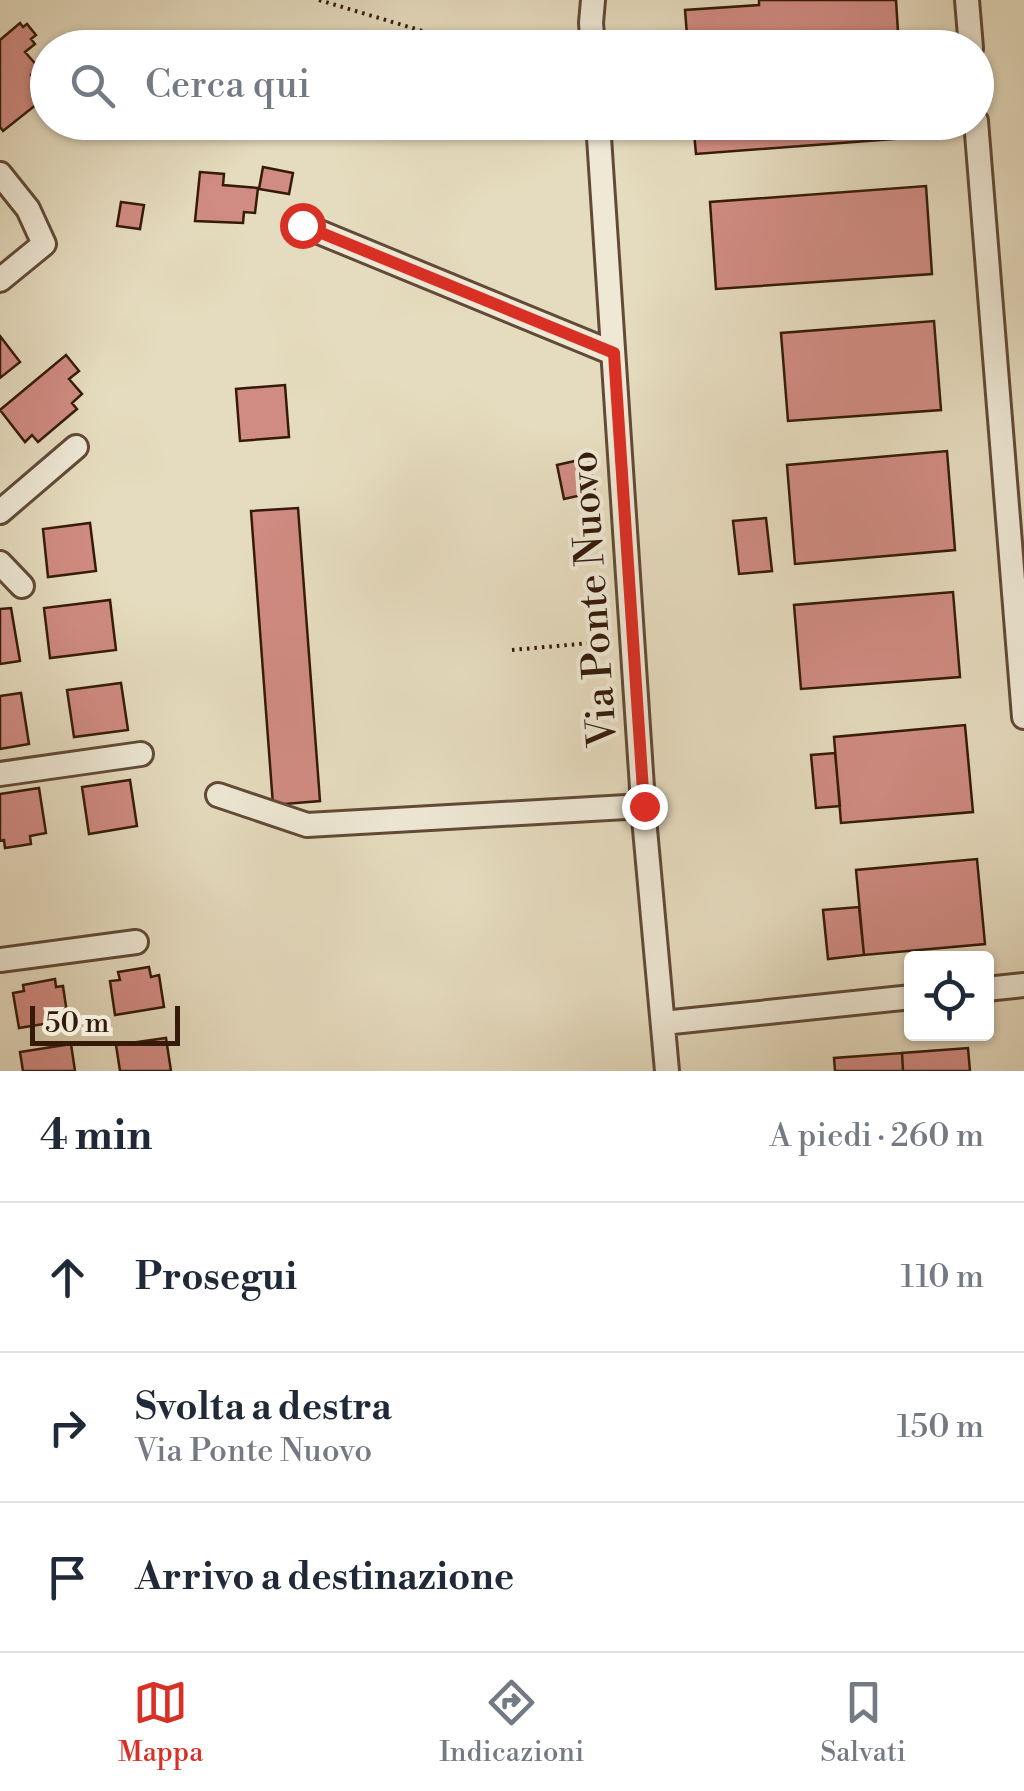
<!DOCTYPE html>
<html lang="it">
<head>
<meta charset="utf-8">
<style>
  :root { --surface:#fff; --page:#f6f6f7; --text:#1f2937; --muted:#747a83; --line:#e0e1e3; --accent:#d93025 }
  body { margin:0; font-family:"Libre Bodoni",serif; background:var(--page); color:var(--text) }
  .controls { position:absolute; right:30px; bottom:30px; display:grid; overflow:hidden; border-radius:10px; box-shadow:0 2px 8px #0004 }
  .controls button { width:90px; height:90px; display:grid; place-items:center; padding:0; border:0; border-bottom:2px solid var(--line); background:var(--surface); color:var(--text); font:50px sans-serif }
  .scale { position:absolute; left:30px; bottom:25px; width:150px; box-sizing:border-box; padding-left:10px; border:5px solid #351a09; border-top:0; font-size:28px; line-height:35px; white-space:nowrap; color:#351a09; -webkit-text-stroke:8px #eee8d5; paint-order:stroke }
  .stop { position:absolute; width:30px; height:30px; margin:-22px; border:8px solid #d93025; border-radius:50%; background:#fff }
  .stop.end { background:#d93025; border-color:#fff; box-shadow:0 2px 10px #0008 }
  .list { margin:0; padding:0; list-style:none }
  h2 { display:flex; justify-content:space-between; align-items:center; height:130px; margin:0; padding:0 40px; font-size:42px }
  h2 small { font-size:32px; font-weight:400; color:var(--muted) }
  .list li { display:grid; grid-template-columns:65px 1fr auto; gap:30px; align-items:center; box-sizing:border-box; height:150px; padding:0 40px; border-top:2px solid var(--line) }
  .list b { display:block; font-size:38px; white-space:nowrap }
  .list p { margin:0; font-size:32px; white-space:nowrap; color:var(--muted) }
  .list em { font-size:32px; font-style:normal; color:var(--muted) }
  .icon { flex:none; width:55px; height:55px; fill:none; stroke:currentColor; stroke-width:2; stroke-linecap:round; stroke-linejoin:round }
  .map { position:relative; flex:none; width:1024px; height:1071px; overflow:hidden }
  .search { position:absolute; background:var(--surface); box-shadow:0 2px 8px #0004; left:30px; right:30px; top:30px; height:110px; display:flex; align-items:center; gap:25px; box-sizing:border-box; padding:0 35px; border-radius:55px; color:var(--muted); font-size:38px }
  .sheet { height:580px; background:var(--surface) }
  nav { display:flex; justify-content:space-around; align-items:center; box-sizing:border-box; height:140px; border-top:2px solid var(--line); background:var(--surface); font-size:28px; color:var(--muted) }
  nav a { display:grid; justify-items:center; gap:5px }
  nav .on { color:var(--accent) }
  .map>svg:first-child { display:block }
</style>
</head>
<body>
<div class="map">
<svg width="1024" height="1071" viewBox="0 0 1024 1071">
  <rect width="100%" height="100%" fill="#e5dbbe"/>
  <filter id="stains"><feTurbulence type="fractalNoise" baseFrequency=".002" numOctaves="4"/><feColorMatrix values="0 0 0 0 .2 0 0 0 0 .09 0 0 0 0 .02 0 0 0 .5 -.17"/></filter>
  <radialGradient id="worn" r=".72"><stop offset=".6" stop-color="#630" stop-opacity="0"/><stop offset="1" stop-color="#630" stop-opacity=".3"/></radialGradient>
  <!-- building -->
  <path fill="#d08b82" stroke="#351a09" stroke-width="2.5" d="M 759,0 L 896,0 L 899,48 L 688,48 L 685,10 L 759,5 Z
    M 20,23 L 23,27 L 27,24 L 36,35 L 31,39 L 35,44 L 25,52 L 39,68 L 31,75 L 47,96 L 3,131 L 0,127 L 0,40 Z
    M 693,122 L 905,122 L 906,138 L 696,154 Z
    M 263,167 L 293,173 L 289,194 L 259,189 Z
    M 200,172 L 224,174 L 223,185 L 258,188 L 255,213 L 244,212 L 243,223 L 195,221 Z
    M 926,186 L 932,274 L 716,289 L 710,202 Z
    M 121,202 L 144,205 L 140,229 L 117,226 Z
    M 934,321 L 941,410 L 788,421 L 781,333 Z
    M 0,336 L 20,362 L 0,378 Z
    M 66,355 L 79,371 L 69,379 L 82,394 L 72,403 L 77,409 L 38,442 L 32,435 L 25,442 L 0,410 Z
    M 285,385 L 289,437 L 240,441 L 236,389 Z
    M 947,451 L 955,550 L 795,564 L 787,465 Z
    M 588,458 L 595,492 L 564,499 L 557,465 Z
    M 298,508 L 320,801 L 273,805 L 251,511 Z
    M 766,518 L 772,571 L 739,574 L 733,521 Z
    M 90,523 L 96,571 L 48,577 L 43,529 Z
    M 953,592 L 960,677 L 801,689 L 794,605 Z
    M 110,600 L 116,650 L 50,658 L 44,608 Z
    M 11,608 L 20,661 L 0,664 L 0,609 Z
    M 121,683 L 128,730 L 74,737 L 67,690 Z
    M 21,693 L 29,744 L 0,749 L 0,696 Z
    M 965,725 L 973,812 L 841,823 L 834,737 Z
    M 835,753 L 840,806 L 816,808 L 811,755 Z
    M 130,780 L 137,826 L 89,834 L 82,787 Z
    M 39,788 L 46,833 L 30,836 L 31,844 L 5,848 L 4,840 L 0,841 L 0,794 Z
    M 977,859 L 985,944 L 864,955 L 856,870 Z
    M 859,907 L 864,955 L 828,959 L 823,910 Z
    M 149,967 L 151,977 L 159,975 L 164,1007 L 115,1015 L 110,981 L 120,980 L 118,972 Z
    M 55,979 L 56,987 L 63,986 L 68,1020 L 19,1028 L 13,993 L 24,991 L 23,985 Z
    M 166,1038 L 171,1071 L 120,1071 L 116,1045 Z
    M 71,1044 L 75,1071 L 23,1071 L 20,1052 Z
    M 968,1048 L 970,1071 L 903,1071 L 902,1053 Z
    M 902,1053 L 903,1071 L 835,1071 L 834,1058 Z"/>
  <g fill="none" stroke-linecap="round" stroke-linejoin="round">
    <!-- minor casing -->
    <g stroke="#614a36" stroke-width="28">
      <path id="minor" d="M 967,0 L 971,48
        M 593,48 L 591,23 L 593,0
        M 976,121 L 1024,717
        M 598,122 L 644,818 L 667,1071
        M 0,174 L 28,209 L 44,244 L 0,280
        M 302,225 L 613,353
        M 0,512 L 76,447
        M 0,563 L 22,586
        M 0,774 L 141,754
        M 218,795 L 307,825 L 644,806
        M 0,960 L 136,942
        M 986,989 L 1024,985
        M 663,1023 L 912,997"/>
    </g>
    <!-- path -->
    <path stroke="#351a09" stroke-width="4" stroke-dasharray="2.5 5" stroke-linecap="butt" d="M 319,0 L 479,48
      M 512,650 L 613,641"/>
    <!-- minor -->
    <use href="#minor" stroke="#eee8d5" stroke-width="22"/>
  </g>
  <g fill="none" stroke-linecap="round" stroke-linejoin="round">
    <!-- route -->
    <path stroke="#d93025" stroke-width="12" d="M 302,225 L 614,353 L 644,806"/>
  </g>
  <g text-anchor="middle" stroke-width="8" stroke-linejoin="round" paint-order="stroke">
    <!-- street labels -->
    <g font-size="40" fill="#351a09" stroke="#eee8d5">
      <text transform="translate(592 599) rotate(-94)" y="14">Via Ponte Nuovo</text>
    </g>
  </g>
  <rect width="100%" height="100%" filter="url(#stains)"/>
  <rect width="100%" height="100%" fill="url(#worn)"/>
</svg>
<div class="controls">
<button><svg class="icon" aria-label="locate" viewBox="0 0 24 24"><circle cx="12" cy="12" r="6"/><path d="M12 2v4M12 18v4M2 12h4M18 12h4"/></svg></button>
</div>
<div class="scale">50 m</div>
<div class="stop" style="left:302px;top:225px"></div>
<div class="stop end" style="left:644px;top:806px"></div>
<div class="search"><svg class="icon" aria-label="search" viewBox="0 0 24 24"><circle cx="10" cy="10" r="6"/><path d="M15 15l6 6"/></svg>Cerca qui</div>
</div>
<section class="sheet">
<h2>4 min<small>A piedi · 260 m</small></h2>
<ul class="list">
<li><svg class="icon" aria-label="ahead" viewBox="0 0 24 24"><path d="M12 20V5M6 11l6-6 6 6"/></svg><div><b>Prosegui</b></div><em>110 m</em></li>
<li><svg class="icon" aria-label="right" viewBox="0 0 24 24"><path d="M7 20v-9h11M14 6l5 5-5 5"/></svg><div><b>Svolta a destra</b><p>Via Ponte Nuovo</p></div><em>150 m</em></li>
<li><svg class="icon" aria-label="arrive" viewBox="0 0 24 24"><path d="M6 21V4h12l-3 4 3 4H6"/></svg><div><b>Arrivo a destinazione</b></div></li>
</ul>
</section>
<nav>
<a class="on"><svg class="icon" aria-label="map" viewBox="0 0 24 24"><path d="M3 6l6-2 6 2 6-2v14l-6 2-6-2-6 2zM9 4v14M15 6v14"/></svg>Mappa</a>
<a><svg class="icon" aria-label="directions" viewBox="0 0 24 24"><path d="M12 3l9 9-9 9-9-9zM9 14v-3h6M13 9l2 2-2 2"/></svg>Indicazioni</a>
<a><svg class="icon" aria-label="saved" viewBox="0 0 24 24"><path d="M7 4h10v16l-5-4-5 4z"/></svg>Salvati</a>
</nav>
</body>
</html>
